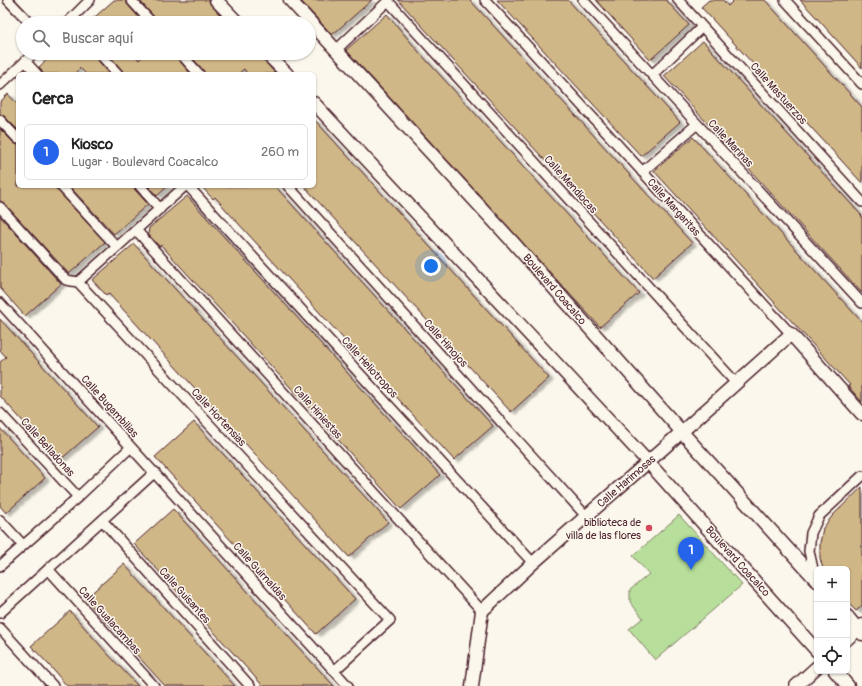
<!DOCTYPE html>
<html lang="es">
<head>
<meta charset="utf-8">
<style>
  :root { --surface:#fff; --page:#f6f6f6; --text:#222; --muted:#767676; --line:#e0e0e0; --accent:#2563eb }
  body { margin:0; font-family:Pangolin,sans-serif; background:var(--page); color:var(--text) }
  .controls { position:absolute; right:12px; bottom:12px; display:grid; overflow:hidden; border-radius:6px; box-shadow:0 1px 3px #0004 }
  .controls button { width:36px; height:36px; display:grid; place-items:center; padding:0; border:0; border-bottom:1px solid var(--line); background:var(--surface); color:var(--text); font:20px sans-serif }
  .you { position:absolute; left:431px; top:266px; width:14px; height:14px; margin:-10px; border:3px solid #fff; border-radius:50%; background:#1a73e8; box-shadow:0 0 0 6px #1a73e833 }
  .badge { display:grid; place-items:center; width:26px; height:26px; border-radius:50%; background:var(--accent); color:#fff; font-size:13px; font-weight:700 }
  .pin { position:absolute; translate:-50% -33px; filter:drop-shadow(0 1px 2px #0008) }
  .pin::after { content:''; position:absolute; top:21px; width:14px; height:12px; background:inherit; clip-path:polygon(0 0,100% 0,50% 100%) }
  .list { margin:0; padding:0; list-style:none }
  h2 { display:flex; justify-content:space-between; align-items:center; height:52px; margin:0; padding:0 16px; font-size:17px }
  h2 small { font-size:13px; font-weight:400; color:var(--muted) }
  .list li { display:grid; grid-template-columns:26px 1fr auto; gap:12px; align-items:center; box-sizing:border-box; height:56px; margin:0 8px 8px; padding:0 8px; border:1px solid var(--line); border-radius:6px }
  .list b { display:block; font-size:15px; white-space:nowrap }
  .list p { margin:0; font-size:13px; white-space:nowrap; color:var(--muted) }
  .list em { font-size:13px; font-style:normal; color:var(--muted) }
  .icon { flex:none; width:22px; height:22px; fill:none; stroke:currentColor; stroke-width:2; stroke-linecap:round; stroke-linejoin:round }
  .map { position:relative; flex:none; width:862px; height:686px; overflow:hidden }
  .search { position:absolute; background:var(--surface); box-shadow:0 1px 3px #0004; left:16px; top:16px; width:300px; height:44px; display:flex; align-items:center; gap:10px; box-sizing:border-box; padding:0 14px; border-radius:22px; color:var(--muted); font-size:15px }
  .panel { position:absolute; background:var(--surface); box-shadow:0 1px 3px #0004; left:16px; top:72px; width:300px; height:116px; border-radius:6px }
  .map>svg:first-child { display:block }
</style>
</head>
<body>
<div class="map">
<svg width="862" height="686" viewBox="0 0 862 686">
  <defs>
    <filter id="shadow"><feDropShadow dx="4.5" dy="2.5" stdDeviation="1" flood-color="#0004"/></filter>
  </defs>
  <rect width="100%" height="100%" fill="#fbf7ec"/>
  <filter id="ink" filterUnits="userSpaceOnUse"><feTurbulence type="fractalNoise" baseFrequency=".025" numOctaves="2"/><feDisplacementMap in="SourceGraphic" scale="8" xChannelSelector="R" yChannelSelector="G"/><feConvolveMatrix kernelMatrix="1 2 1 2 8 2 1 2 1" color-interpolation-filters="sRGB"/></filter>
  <g filter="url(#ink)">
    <!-- green -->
    <path fill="#b7df9b" stroke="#807f63" d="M 679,515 L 742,585 L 655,660 L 629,629 L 643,618 L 630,602 L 630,590 L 649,574 L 633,556 Z"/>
    <!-- building -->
    <path fill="#d0b787" stroke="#4a1f2b" filter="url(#shadow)" d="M 114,0 L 125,0 L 127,4 L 144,23 L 88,23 Z
      M 139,0 L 209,0 L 211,5 L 228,23 L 158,23 L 156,19 Z
      M 300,0 L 372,0 L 332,35 Z
      M 398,0 L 470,0 L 692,243 L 653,278 Z
      M 497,0 L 568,0 L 680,122 L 641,156 Z
      M 596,0 L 666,0 L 689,25 L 650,60 Z
      M 709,0 L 723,0 L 728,6 L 734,0 L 765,0 L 862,107 L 862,183 L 701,7 Z
      M 800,0 L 862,0 L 862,68 L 815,16 Z
      M 387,14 L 419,52 L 639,293 L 600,327 L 346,50 Z
      M 703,41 L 862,216 L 862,293 L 664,76 Z
      M 54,53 L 93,53 L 95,57 L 110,74 L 86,74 L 80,68 L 74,74 L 43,74 L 39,67 Z
      M 107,53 L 133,53 L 139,60 L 146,53 L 174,53 L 176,57 L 191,74 L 124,74 L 122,70 Z
      M 188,53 L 257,53 L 276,74 L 247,74 L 244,69 L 238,74 L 205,74 L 203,70 Z
      M 8,94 L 18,105 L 18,130 L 4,116 L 0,114 L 0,102 Z
      M 314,119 L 549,378 L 511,412 L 304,186 L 314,186 Z
      M 0,129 L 14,143 L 18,145 L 18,186 L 55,186 L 57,190 L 105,242 L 69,274 L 4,203 L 0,201 Z
      M 693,137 L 862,322 L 862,402 L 848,386 L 850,385 L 654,171 Z
      M 69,186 L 134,186 L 135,190 L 148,204 L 114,234 Z
      M 148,186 L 168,186 L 157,196 Z
      M 201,186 L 275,186 L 493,426 L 454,460 L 227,211 L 215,197 L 213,199 Z
      M 187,196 L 440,475 L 401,509 L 161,245 L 160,247 L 148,234 L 149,228 Z
      M 0,216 L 61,284 L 25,316 L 0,288 Z
      M 134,244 L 388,522 L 349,557 L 108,293 L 106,295 L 92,280 Z
      M 0,319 L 98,427 L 59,461 L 0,396 L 0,362 L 6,357 L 0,350 Z
      M 194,422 L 355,599 L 316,634 L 155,457 Z
      M 0,428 L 45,478 L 6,513 L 0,506 Z
      M 862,487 L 862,606 L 856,611 L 847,602 L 847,569 L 823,569 L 820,558 L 820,543 L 823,528 L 833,515 Z
      M 173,509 L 297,646 L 334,686 L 263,686 L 134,544 Z
      M 124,564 L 175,620 L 235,686 L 165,686 L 125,642 L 85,599 Z
      M 70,611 L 106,652 L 138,686 L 67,686 L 49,665 L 31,646 Z"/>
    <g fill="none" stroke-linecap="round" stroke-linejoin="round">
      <!-- street casing -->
      <g stroke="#4a1f2b" stroke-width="12">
        <path id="street" d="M 8,0 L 30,23
          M 131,0 L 152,23
          M 485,0 L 791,334
          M 583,0 L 862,303
          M 678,0 L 862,202
          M 785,0 L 862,84
          M 388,1 L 736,383
          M 67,23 L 90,0
          M 336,50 L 389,0
          M 99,53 L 118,74
          M 180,53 L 199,74
          M 25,61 L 37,74
          M 652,75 L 702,27
          M 0,85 L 34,53
          M 0,120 L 18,139
          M 642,172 L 697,124
          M 61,186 L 117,247
          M 140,186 L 160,209
          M 188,186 L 533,563
          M 288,186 L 586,516
          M 0,207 L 66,280 L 78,282
          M 136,230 L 482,611
          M 78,282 L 390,620 L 334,671
          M 78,282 L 185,186
          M 0,303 L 348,686
          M 0,413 L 78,497
          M 0,520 L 23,545
          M 102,520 L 250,686
          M 0,566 L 78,497 L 131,447
          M 48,569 L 154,686
          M 817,577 L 813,569 L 809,551 L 811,533 L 819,516 L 862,476
          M 0,613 L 155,472
          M 0,628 L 53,686"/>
      </g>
      <!-- secondary casing -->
      <g stroke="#4a1f2b" stroke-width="15">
        <path id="secondary" d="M 216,0 L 238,23
          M 290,0 L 511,240 L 681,431 L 817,581
          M 266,53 L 287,74
          M 314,103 L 648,462 L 817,651
          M 847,616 L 862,634
          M 847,639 L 862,625
          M 835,671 L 848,686
          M 472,686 L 482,611 L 533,563 L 648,462 L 791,334 L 862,414
          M 796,686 L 817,667"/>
      </g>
      <!-- street -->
      <use href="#street" stroke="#fbf7ec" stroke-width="9"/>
      <!-- secondary -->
      <use href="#secondary" stroke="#fbf7ec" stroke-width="12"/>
    </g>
  </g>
  <!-- markers -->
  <circle fill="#d1495b" stroke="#fbf7ec" stroke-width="1.5" cx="649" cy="528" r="4"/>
  <g text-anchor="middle" stroke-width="3" stroke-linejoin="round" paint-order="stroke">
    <!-- street labels -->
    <g font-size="11" fill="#4a1f2b" stroke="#fbf7ec">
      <text transform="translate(779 93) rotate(48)" y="4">Calle Mastuerzos</text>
      <text transform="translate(731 143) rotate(47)" y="4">Calle Marinas</text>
      <text transform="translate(571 184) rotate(48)" y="4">Calle Mendiocas</text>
      <text transform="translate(674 207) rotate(48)" y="4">Calle Margaritas</text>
      <text transform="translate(555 289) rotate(49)" y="4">Boulevard Coacalco</text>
      <text transform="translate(446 343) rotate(48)" y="4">Calle Hinojos</text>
      <text transform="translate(370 367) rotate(48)" y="4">Calle Heliotropos</text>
      <text transform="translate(110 406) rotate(48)" y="4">Calle Bugambilias</text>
      <text transform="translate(318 412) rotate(48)" y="4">Calle Hiniestas</text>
      <text transform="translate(219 417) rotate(47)" y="4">Calle Hortensias</text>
      <text transform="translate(48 447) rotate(48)" y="4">Calle Belladonas</text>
      <text transform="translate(626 481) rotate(-41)" y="4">Calle Harimosas</text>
      <text transform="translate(738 561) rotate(48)" y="4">Boulevard Coacalco</text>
      <text transform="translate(260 571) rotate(48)" y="4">Calle Guirnaldas</text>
      <text transform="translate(185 595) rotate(48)" y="4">Calle Guisantes</text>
      <text transform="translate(110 620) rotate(48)" y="4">Calle Gualacambas</text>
    </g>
    <!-- poi labels -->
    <g font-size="11" fill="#4a1f2b" stroke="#fbf7ec" text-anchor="end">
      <text x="641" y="526">biblioteca de<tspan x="641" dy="13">villa de las flores</tspan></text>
    </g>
  </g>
</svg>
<div class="controls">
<button>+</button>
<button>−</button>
<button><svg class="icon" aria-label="locate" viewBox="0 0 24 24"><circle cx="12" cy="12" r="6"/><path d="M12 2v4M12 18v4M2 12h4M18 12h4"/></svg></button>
</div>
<div class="you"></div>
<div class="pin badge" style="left:691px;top:570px">1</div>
<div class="search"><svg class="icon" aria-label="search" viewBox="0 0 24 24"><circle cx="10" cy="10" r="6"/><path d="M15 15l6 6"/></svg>Buscar aquí</div>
<section class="panel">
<h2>Cerca<small></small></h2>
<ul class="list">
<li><span class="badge">1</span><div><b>Kiosco</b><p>Lugar · Boulevard Coacalco</p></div><em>260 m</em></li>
</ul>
</section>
</div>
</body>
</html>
